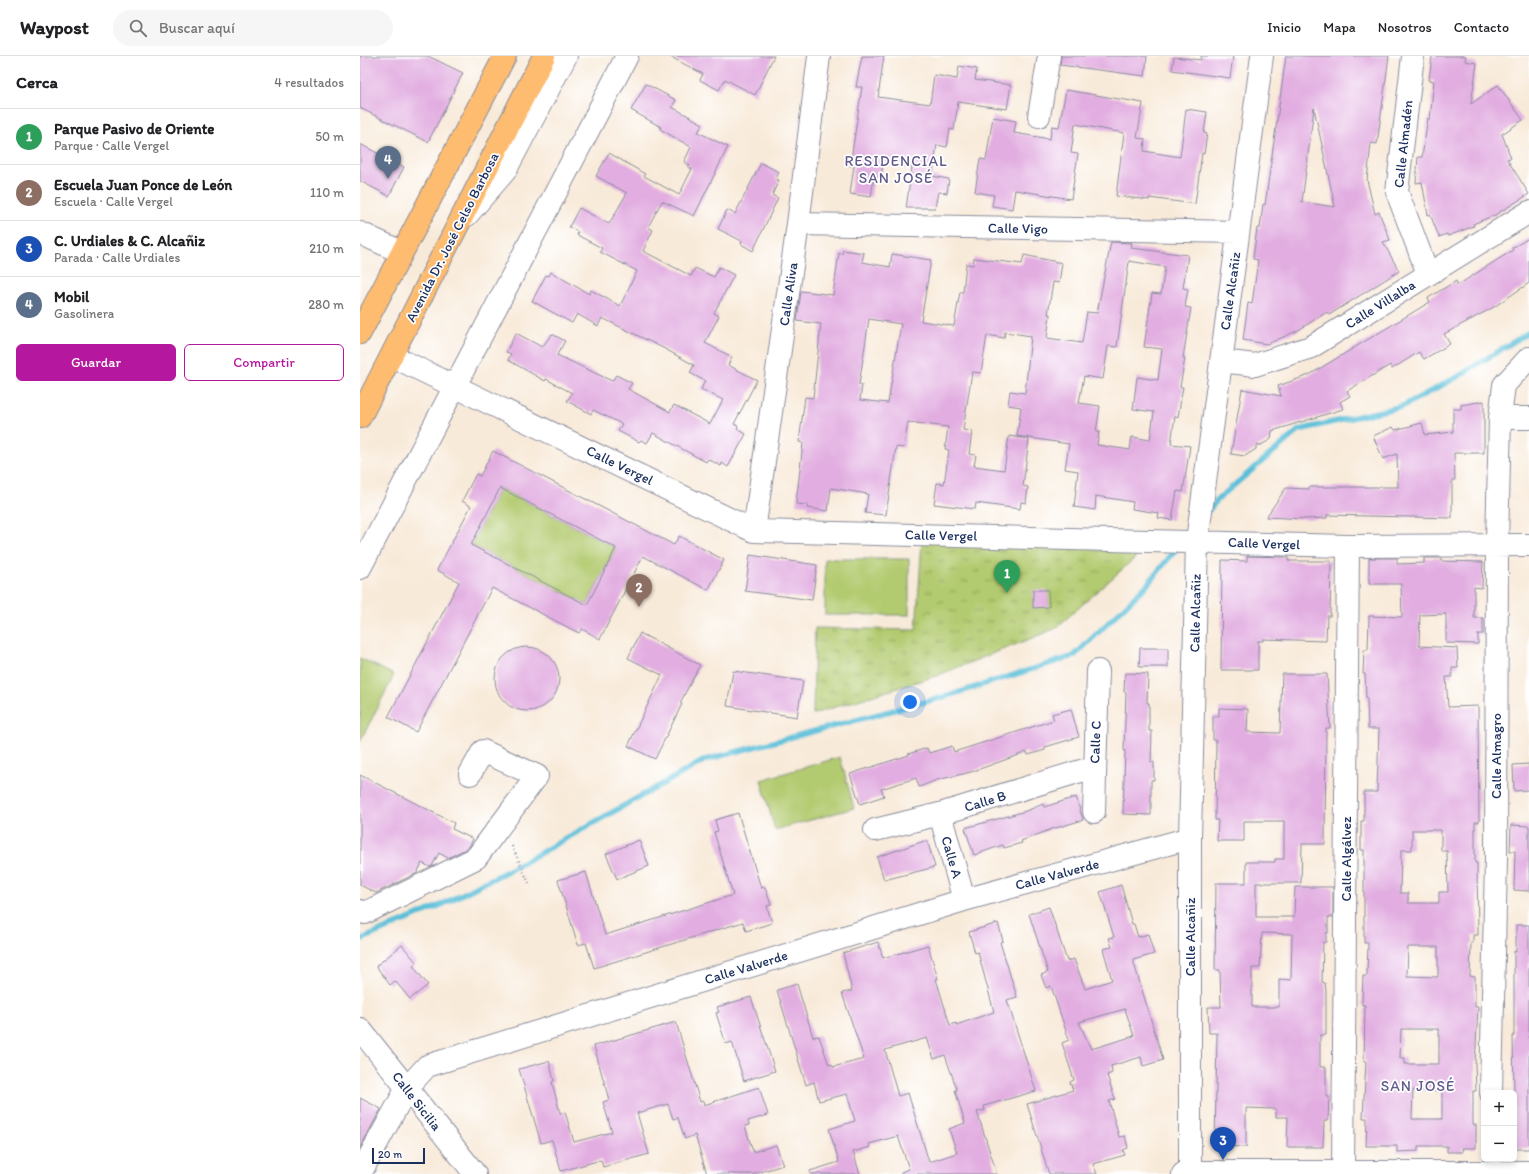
<!DOCTYPE html>
<html lang="es">
<head>
<meta charset="utf-8">
<style>
  :root { --surface:#fff; --page:#f6f6f6; --text:#202124; --muted:#757577; --line:#e0e0e0; --accent:#b5179e }
  body { margin:0; font-family:Itim,sans-serif; background:var(--page); color:var(--text) }
  .controls { position:absolute; right:12px; bottom:12px; display:grid; overflow:hidden; border-radius:6px; box-shadow:0 2px 6px #0003 }
  .controls button { width:36px; height:36px; display:grid; place-items:center; padding:0; border:0; border-bottom:1px solid var(--line); background:var(--surface); color:var(--text); font:20px sans-serif }
  .scale { position:absolute; left:12px; bottom:10px; width:53px; box-sizing:border-box; padding-left:4px; border:2px solid #1b2f5e; border-top:0; font-size:11px; line-height:14px; white-space:nowrap; color:#1b2f5e; -webkit-text-stroke:3px #fff; paint-order:stroke }
  .you { position:absolute; left:550px; top:646px; width:14px; height:14px; margin:-10px; border:3px solid #fff; border-radius:50%; background:#1a73e8; box-shadow:0 0 0 6px #1a73e833 }
  .badge { display:grid; place-items:center; width:26px; height:26px; border-radius:50%; background:var(--accent); color:#fff; font-size:13px; font-weight:700 }
  .pin { position:absolute; translate:-50% -33px; filter:drop-shadow(0 1px 2px #0008) }
  .pin::after { content:''; position:absolute; top:21px; width:14px; height:12px; background:inherit; clip-path:polygon(0 0,100% 0,50% 100%) }
  .list { margin:0; padding:0; list-style:none }
  h2 { display:flex; justify-content:space-between; align-items:center; height:52px; margin:0; padding:0 16px; font-size:17px }
  h2 small { font-size:13px; font-weight:400; color:var(--muted) }
  .list li { display:grid; grid-template-columns:26px 1fr auto; gap:12px; align-items:center; box-sizing:border-box; height:56px; padding:0 16px; border-top:1px solid var(--line) }
  .list b { display:block; font-size:15px; white-space:nowrap }
  .list p { margin:0; font-size:13px; white-space:nowrap; color:var(--muted) }
  .list em { font-size:13px; font-style:normal; color:var(--muted) }
  .actions { display:flex; gap:8px; padding:12px 16px }
  .actions a { flex:1; padding:9px 0; border:1px solid var(--accent); border-radius:6px; text-align:center; font-size:14px; color:var(--accent) }
  .actions .main { background:var(--accent); color:#fff }
  .icon { flex:none; width:22px; height:22px; fill:none; stroke:currentColor; stroke-width:2; stroke-linecap:round; stroke-linejoin:round }
  .map { position:relative; flex:none; width:1169px; height:1118px; overflow:hidden }
  header { display:flex; align-items:center; gap:24px; box-sizing:border-box; height:56px; padding:0 20px; background:var(--surface); border-bottom:1px solid var(--line) }
  header strong { font-size:19px }
  nav { display:flex; gap:22px; margin-inline-start:auto; font-size:14px }
  .search { width:280px; height:36px; background:var(--page); display:flex; align-items:center; gap:10px; box-sizing:border-box; padding:0 14px; border-radius:22px; color:var(--muted); font-size:15px }
  main { display:flex }
  aside { flex:1; background:var(--surface) }
  .map>svg:first-child { display:block }
</style>
</head>
<body>
<header>
<strong>Waypost</strong>
<div class="search"><svg class="icon" aria-label="search" viewBox="0 0 24 24"><circle cx="10" cy="10" r="6"/><path d="M15 15l6 6"/></svg>Buscar aquí</div>
<nav><a>Inicio</a><a>Mapa</a><a>Nosotros</a><a>Contacto</a></nav>
</header>
<main>
<aside>
<h2>Cerca<small>4 resultados</small></h2>
<ul class="list">
<li><span class="badge" style="background:#2e9e5b">1</span><div><b>Parque Pasivo de Oriente</b><p>Parque · Calle Vergel</p></div><em>50 m</em></li>
<li><span class="badge" style="background:#8d6e63">2</span><div><b>Escuela Juan Ponce de León</b><p>Escuela · Calle Vergel</p></div><em>110 m</em></li>
<li><span class="badge" style="background:#1a4fb4">3</span><div><b>C. Urdiales &amp; C. Alcañiz</b><p>Parada · Calle Urdiales</p></div><em>210 m</em></li>
<li><span class="badge" style="background:#5c6f8a">4</span><div><b>Mobil</b><p>Gasolinera</p></div><em>280 m</em></li>
</ul>
<div class="actions"><a class="main">Guardar</a><a>Compartir</a></div>
</aside>
<div class="map">
<svg width="1169" height="1118" viewBox="0 0 1169 1118">
  <defs>
    <pattern id="park-tufts" width="24" height="20" patternUnits="userSpaceOnUse"><rect width="24" height="20" fill="#b3cb6f"/><path d="M3 7l-1-3M5 7V3M7 7l1-3M15 17l-1-3M17 17v-4M19 17l1-3" fill="none" stroke="#91a55e"/></pattern>
  </defs>
  <rect width="100%" height="100%" fill="#fff"/>
  <filter id="ink" filterUnits="userSpaceOnUse"><feTurbulence type="fractalNoise" baseFrequency=".025" numOctaves="2"/><feDisplacementMap in="SourceGraphic" scale="8" xChannelSelector="R" yChannelSelector="G"/><feConvolveMatrix kernelMatrix="1 2 1 2 8 2 1 2 1" color-interpolation-filters="sRGB"/></filter>
  <filter id="wash" filterUnits="userSpaceOnUse"><feTurbulence type="fractalNoise" baseFrequency=".012" numOctaves="4" result="noise"/><feDisplacementMap in="SourceGraphic" scale="16" xChannelSelector="R" yChannelSelector="G"/><feGaussianBlur stdDeviation="0.9" result="paint"/><feColorMatrix in="noise" values="0 0 0 0 0 0 0 0 0 0 0 0 0 0 0 0 0 1.4 0 .05"/><feComposite in="paint" operator="in"/></filter>
  <g filter="url(#wash)">
    <rect width="100%" height="100%" fill="#f8ead9"/>
    <!-- green -->
    <path fill="#b3cb6f" stroke="#677d66" d="M 140,432 L 256,492 L 227,549 L 111,489 Z
      M 465,503 L 549,503 L 549,559 L 465,559 Z
      M 0,602 L 34,619 L 0,686 Z
      M 480,701 L 494,752 L 415,774 L 401,724 Z"/>
    <!-- park -->
    <path fill="url(#park-tufts)" stroke="#677d66" d="M 562,485 L 773,488 L 776,501 L 695,573 L 576,620 L 453,658 L 455,572 L 556,574 Z"/>
    <g fill="none" stroke-linecap="round" stroke-linejoin="round">
      <!-- stream -->
      <path stroke="#5bbfd9" stroke-width="5.5" d="M 849,454 L 858,443 L 939,374 L 1043,350 L 1099,320 L 1169,276
        M 0,884 L 81,849 L 157,810 L 345,704 L 587,640 L 714,600 L 786,530 L 818,491"/>
    </g>
    <g id="blocks">
      <!-- building -->
      <path fill="#e2aee1" fill-rule="evenodd" d="M 0,0 L 68,0 L 103,17 L 68,86 L 0,52 Z
        M 309,0 L 414,0 L 395,39 L 365,23 L 359,34 L 340,24 L 343,18 Z
        M 502,0 L 524,0 L 518,41 L 570,48 L 574,19 L 597,23 L 599,10 L 617,13 L 615,24 L 651,29 L 647,53 L 598,46 L 594,74 L 590,73 L 587,91 L 577,89 L 572,120 L 589,123 L 587,137 L 578,136 L 575,152 L 546,152 L 552,111 L 523,107 L 521,122 L 514,121 L 511,141 L 490,138 L 494,110 L 490,110 L 502,31 L 496,31 Z
        M 701,0 L 787,0 L 785,20 L 700,9 Z
        M 841,0 L 873,0 L 870,22 L 812,14 L 814,1 L 841,4 Z
        M 926,0 L 1029,0 L 1017,88 L 1011,87 L 1007,124 L 1015,158 L 1019,156 L 1030,184 L 1023,186 L 1039,215 L 969,259 L 967,256 L 937,275 L 907,288 L 883,284 L 888,247 L 892,248 L 898,204 L 893,203 L 897,172 L 900,172 L 903,148 L 905,149 ZM 954,52 L 975,151 L 942,146 Z
        M 1072,0 L 1106,0 L 1105,5 L 1117,7 L 1111,48 L 1138,29 L 1163,64 L 1142,78 L 1151,102 L 1147,103 L 1169,138 L 1135,159 L 1113,168 L 1114,170 L 1088,180 L 1087,178 L 1079,181 L 1070,158 L 1068,159 L 1062,126 L 1056,127 L 1058,101 L 1062,101 L 1068,62 L 1070,63 L 1074,25 L 1069,24 Z
        M 286,28 L 316,44 L 312,51 L 343,68 L 338,76 L 368,91 L 334,160 L 302,145 L 288,171 L 293,174 L 283,195 L 331,220 L 335,212 L 354,221 L 359,211 L 374,219 L 354,257 L 359,260 L 345,287 L 372,301 L 368,309 L 397,324 L 374,368 L 378,370 L 377,373 L 386,378 L 368,411 L 362,407 L 361,410 L 348,403 L 346,406 L 293,377 L 287,387 L 281,384 L 279,386 L 258,375 L 262,368 L 233,354 L 231,358 L 207,345 L 212,337 L 186,323 L 185,325 L 148,304 L 151,298 L 146,296 L 156,277 L 182,291 L 192,278 L 205,285 L 197,299 L 252,325 L 256,319 L 272,327 L 268,333 L 310,356 L 314,349 L 350,368 L 363,344 L 341,333 L 345,325 L 330,317 L 334,309 L 305,293 L 242,262 L 238,270 L 217,258 L 212,267 L 172,245 L 186,219 L 189,220 L 191,216 L 229,238 L 231,234 L 260,250 L 277,215 L 240,196 L 242,192 L 217,179 L 218,176 L 209,171 L 219,152 L 249,168 L 267,137 L 236,120 L 249,97 L 285,118 L 284,120 L 319,139 L 332,113 L 328,111 L 330,109 L 324,106 L 331,91 L 300,73 L 301,71 L 271,54 Z
        M 706,34 L 783,47 L 777,82 L 785,83 L 784,95 L 820,101 L 826,53 L 847,56 L 844,77 L 847,78 L 844,98 L 842,97 L 835,148 L 789,142 L 789,144 L 756,140 L 764,77 L 715,68 L 711,97 L 718,98 L 711,143 L 655,134 L 652,153 L 632,150 L 634,139 L 615,136 L 620,103 L 626,104 L 633,61 L 656,65 L 654,77 L 690,83 L 692,70 L 699,71 Z
        M 0,88 L 44,111 L 29,140 L 0,125 Z
        M 401,107 L 419,116 L 416,123 L 419,124 L 412,139 L 418,142 L 393,195 L 381,188 L 382,185 L 358,173 L 367,154 L 375,158 Z
        M 1169,182 L 1169,227 L 1134,251 L 1084,278 L 1090,288 L 1064,303 L 1059,296 L 1032,313 L 1030,309 L 987,335 L 990,340 L 980,346 L 983,353 L 912,375 L 911,383 L 903,388 L 896,390 L 896,393 L 885,400 L 871,398 L 882,333 L 921,340 L 918,330 L 949,319 L 1070,246 L 1068,242 L 1096,225 L 1098,229 L 1126,211 L 1153,194 L 1152,192 Z
        M 751,186 L 772,187 L 771,192 L 828,199 L 823,232 L 828,233 L 825,251 L 831,252 L 823,302 L 825,302 L 820,331 L 823,331 L 818,361 L 815,360 L 811,388 L 830,390 L 823,436 L 817,435 L 812,464 L 798,462 L 799,457 L 772,453 L 773,446 L 736,440 L 735,454 L 714,451 L 718,415 L 705,413 L 709,388 L 657,380 L 661,351 L 648,349 L 650,335 L 665,337 L 671,280 L 645,276 L 644,282 L 627,279 L 621,317 L 612,316 L 603,374 L 612,375 L 609,398 L 616,399 L 614,410 L 644,414 L 649,380 L 669,383 L 663,430 L 668,431 L 666,447 L 661,446 L 660,453 L 616,447 L 615,453 L 574,448 L 577,427 L 584,428 L 589,394 L 585,393 L 588,371 L 548,366 L 544,392 L 536,391 L 526,459 L 505,457 L 508,438 L 471,432 L 468,455 L 447,452 L 448,449 L 436,448 L 443,387 L 439,386 L 445,341 L 453,342 L 461,268 L 437,265 L 441,235 L 473,239 L 479,197 L 482,198 L 483,194 L 504,197 L 502,206 L 530,211 L 532,198 L 571,204 L 561,265 L 594,270 L 600,236 L 603,236 L 606,208 L 613,209 L 614,202 L 662,208 L 664,199 L 702,207 L 699,227 L 693,226 L 688,258 L 690,258 L 687,282 L 722,287 L 727,256 L 737,257 ZM 769,205 L 805,211 L 801,238 L 792,237 L 784,291 L 802,293 L 798,324 L 777,321 L 773,353 L 794,356 L 790,384 L 772,381 L 770,394 L 737,389 L 739,376 L 736,376 L 740,350 L 719,347 L 724,320 L 743,323 L 748,290 L 757,291 ZM 509,263 L 541,268 L 528,347 L 500,344 L 502,329 L 499,329 Z
        M 1124,345 L 1124,397 L 1094,397 L 1095,424 L 1092,424 L 1092,462 L 967,459 L 967,462 L 946,463 L 906,461 L 926,432 L 949,433 L 949,431 L 1038,431 L 1037,398 L 1023,403 L 1013,380 L 1033,371 L 1035,374 L 1062,367 L 1065,379 L 1093,376 L 1093,353 L 1101,353 L 1101,349 Z
        M 133,395 L 314,489 L 319,480 L 364,504 L 348,534 L 283,500 L 240,583 L 222,573 L 219,577 L 132,532 L 56,676 L 28,661 L 99,526 L 77,514 L 111,450 L 102,445 L 116,418 L 120,420 ZM 140,432 L 256,492 L 227,549 L 111,489 Z
        M 390,499 L 457,509 L 452,544 L 385,535 Z
        M 887,500 L 928,501 L 928,505 L 971,505 L 970,560 L 967,560 L 966,585 L 903,583 L 903,585 L 898,585 L 898,614 L 861,614 L 862,504 L 887,505 Z
        M 1009,502 L 1037,502 L 1037,508 L 1064,507 L 1064,502 L 1081,502 L 1081,505 L 1123,506 L 1122,532 L 1114,531 L 1114,562 L 1123,562 L 1123,578 L 1118,578 L 1118,588 L 1086,587 L 1086,558 L 1060,559 L 1059,590 L 1097,592 L 1098,612 L 1092,612 L 1092,621 L 1086,621 L 1088,651 L 1118,650 L 1119,766 L 1115,766 L 1115,807 L 1117,807 L 1118,879 L 1113,879 L 1113,887 L 1111,887 L 1110,920 L 1115,921 L 1115,951 L 1118,951 L 1115,1009 L 1116,1035 L 1113,1035 L 1113,1069 L 1116,1069 L 1116,1092 L 1102,1092 L 1103,1096 L 1087,1096 L 1087,1090 L 1058,1090 L 1058,1095 L 1037,1096 L 1037,1090 L 1006,1090 L 1007,1062 L 1003,1062 L 1006,1005 L 1004,1005 L 1005,949 L 1002,949 L 1003,920 L 1007,920 L 1008,887 L 1004,887 L 1004,794 L 1001,794 L 1001,765 L 1004,765 L 1004,736 L 1017,736 L 1019,673 L 1008,673 L 1007,642 L 1006,642 L 1005,618 L 1003,618 L 1004,594 L 1008,594 L 1009,560 L 1042,561 L 1041,528 L 1009,528 ZM 1052,774 L 1081,774 L 1081,795 L 1087,795 L 1088,836 L 1079,836 L 1079,847 L 1048,847 L 1048,837 L 1040,837 L 1041,794 L 1052,794 ZM 1048,891 L 1078,891 L 1078,921 L 1047,920 ZM 1041,973 L 1078,973 L 1078,975 L 1079,975 L 1079,1008 L 1045,1008 L 1045,1002 L 1040,1002 ZM 1053,1034 L 1082,1035 L 1082,1063 L 1052,1063 Z
        M 673,534 L 688,534 L 689,551 L 673,552 Z
        M 280,577 L 340,609 L 320,647 L 322,648 L 295,703 L 268,690 L 302,619 L 268,602 Z
        M135 623a32 32 0 1 1 64 0a32 32 0 1 1-64 0Z
        M 780,592 L 808,592 L 808,611 L 779,611 Z
        M 373,615 L 443,625 L 437,661 L 367,650 Z
        M 765,617 L 788,618 L 787,647 L 789,647 L 789,675 L 792,675 L 791,706 L 794,706 L 794,724 L 791,724 L 791,759 L 763,758 L 765,694 L 764,694 L 766,636 L 764,636 Z
        M 922,618 L 967,618 L 970,672 L 966,672 L 965,788 L 942,788 L 941,827 L 896,827 L 896,861 L 934,861 L 935,831 L 973,831 L 973,861 L 968,861 L 968,877 L 966,877 L 966,886 L 963,886 L 962,926 L 965,927 L 966,935 L 966,979 L 960,979 L 960,1011 L 966,1011 L 966,1040 L 969,1041 L 968,1065 L 964,1065 L 963,1091 L 927,1091 L 928,1061 L 916,1061 L 916,1053 L 886,1052 L 886,1091 L 855,1090 L 857,977 L 849,977 L 848,951 L 861,951 L 860,914 L 855,914 L 856,827 L 886,827 L 886,806 L 915,806 L 915,803 L 924,803 L 924,765 L 884,765 L 884,785 L 857,785 L 858,764 L 855,764 L 856,684 L 853,684 L 853,660 L 859,660 L 859,652 L 888,653 L 887,676 L 920,677 ZM 902,877 L 932,878 L 931,924 L 919,923 L 919,951 L 892,951 L 892,912 L 900,912 Z
        M 711,653 L 719,681 L 685,691 L 685,694 L 668,699 L 667,696 L 611,716 L 577,724 L 559,731 L 556,722 L 521,733 L 524,740 L 500,748 L 490,718 L 549,699 L 548,698 L 567,692 L 569,697 L 592,690 L 594,696 L 694,664 L 692,658 Z
        M 1169,708 L 1169,734 L 1154,735 L 1153,709 Z
        M 0,719 L 94,767 L 92,773 L 113,783 L 109,791 L 88,802 L 79,797 L 72,810 L 70,811 L 62,807 L 57,817 L 16,837 L 0,829 Z
        M 716,741 L 723,764 L 692,773 L 661,785 L 662,787 L 644,792 L 643,789 L 614,799 L 605,772 L 666,755 L 683,748 L 684,751 Z
        M 378,757 L 401,832 L 405,831 L 411,849 L 407,850 L 412,867 L 386,875 L 383,866 L 234,912 L 226,887 L 218,889 L 198,824 L 226,816 L 245,879 L 373,839 L 354,776 L 358,775 L 355,764 Z
        M 1151,769 L 1169,770 L 1169,835 L 1154,834 L 1155,795 L 1150,795 Z
        M 279,784 L 289,810 L 257,823 L 246,798 Z
        M 567,784 L 575,811 L 524,824 L 517,801 Z
        M 761,829 L 772,868 L 774,868 L 778,881 L 788,878 L 794,898 L 773,904 L 803,1004 L 783,1010 L 781,1001 L 751,1010 L 752,1017 L 747,1019 L 755,1043 L 749,1045 L 759,1081 L 765,1080 L 768,1092 L 763,1094 L 765,1099 L 733,1108 L 737,1118 L 689,1118 L 667,1048 L 713,1034 L 710,1026 L 714,1024 L 702,987 L 709,984 L 691,930 L 686,932 L 681,919 L 688,916 L 669,858 L 689,851 L 707,905 L 714,903 L 725,933 L 752,924 L 743,893 L 752,891 L 749,882 L 754,881 L 740,836 ZM 765,953 L 774,980 L 731,993 L 719,966 Z
        M 638,867 L 643,885 L 640,886 L 657,941 L 647,944 L 676,1035 L 624,1050 L 625,1054 L 617,1056 L 637,1118 L 541,1118 L 541,1116 L 549,1113 L 538,1080 L 509,1088 L 510,1091 L 493,1096 L 500,1118 L 450,1118 L 450,1115 L 479,1106 L 469,1073 L 495,1065 L 487,1038 L 459,1045 L 454,1026 L 446,1029 L 417,934 L 437,928 L 453,981 L 459,980 L 469,1009 L 472,1008 L 473,1011 L 504,1003 L 482,937 L 492,935 L 483,897 L 518,886 L 523,902 L 568,889 L 578,923 L 576,923 L 590,969 L 596,967 L 596,969 L 634,956 L 618,896 L 615,897 L 609,876 ZM 567,982 L 574,1003 L 585,999 L 597,1034 L 595,1034 L 605,1067 L 589,1073 L 597,1097 L 569,1106 L 548,1037 L 538,1040 L 525,994 Z
        M 1156,869 L 1169,869 L 1169,1093 L 1155,1093 L 1153,980 L 1154,980 L 1154,895 L 1156,896 Z
        M 42,889 L 57,907 L 53,910 L 68,929 L 50,943 L 35,925 L 30,929 L 16,910 Z
        M 391,941 L 415,1015 L 384,1025 L 372,986 L 366,988 L 356,957 L 359,956 L 357,951 Z
        M 316,966 L 340,1046 L 343,1045 L 344,1049 L 399,1031 L 408,1059 L 388,1065 L 389,1069 L 385,1070 L 393,1096 L 416,1089 L 423,1109 L 394,1118 L 347,1118 L 335,1079 L 325,1083 L 318,1062 L 313,1063 L 308,1048 L 277,1057 L 289,1098 L 243,1111 L 241,1104 L 201,1115 L 192,1084 L 181,1087 L 159,1013 L 189,1005 L 194,1025 L 192,1026 L 200,1057 L 205,1056 L 214,1086 L 252,1076 L 243,1046 L 249,1044 L 234,990 Z
        M 0,1042 L 21,1053 L 0,1092 Z"/>
    </g>
  </g>
  <g filter="url(#ink)">
    <use href="#blocks" fill-opacity="0" stroke="#8a8c9c" stroke-width="1"/>
    <g fill="none" stroke-linecap="round" stroke-linejoin="round">
      <!-- minor casing -->
      <g stroke="#8a8c9c" stroke-width="24">
        <path id="minor" d="M 1053,0 L 1037,136 L 1068,218
          M 679,60 L 689,0
          M 107,159 L 145,115 L 206,0
          M 438,168 L 878,176
          M 0,177 L 41,196
          M 32,300 L 394,475 L 988,490 L 1169,489
          M 861,305 L 895,309 L 951,291 L 1169,156
          M 1140,362 L 1169,362
          M 394,475 L 438,168 L 459,0
          M 0,512 L 267,0
          M 734,756 L 738,615
          M 580,758 L 604,844
          M 515,774 L 580,758 L 734,711
          M 0,855 L 5,857 L 116,802 L 177,720 L 123,695 L 110,718
          M 0,973 L 115,1118
          M 1131,1037 L 1136,803 L 1137,487 L 1140,362 L 1144,329 L 1169,302
          M 983,1116 L 988,490
          M 0,1118 L 47,1032 L 67,1010 L 604,844 L 830,782
          M 823,1118 L 830,1116 L 1169,1116
          M 830,1118 L 830,782 L 837,485 L 902,0"/>
      </g>
      <!-- major casing -->
      <g stroke="#8a8c9c" stroke-width="24">
        <path id="major" d="M 0,277 L 145,0
          M 0,361 L 184,0"/>
      </g>
      <!-- path -->
      <path stroke="#8a8c9c" stroke-width="2.5" stroke-dasharray="1 3" stroke-linecap="butt" d="M 152,790 L 169,827"/>
      <!-- minor -->
      <use href="#minor" stroke="#fff" stroke-width="22"/>
      <!-- major -->
      <use href="#major" stroke="#fdbc6f" stroke-width="22"/>
    </g>
  </g>
  <g text-anchor="middle" stroke-width="3.5" stroke-linejoin="round" paint-order="stroke">
    <!-- street labels -->
    <g font-size="14" fill="#1b2f5e" stroke="#fff">
      <text transform="translate(1043 88) rotate(-84)" y="5">Calle Almadén</text>
      <text transform="translate(658 172) rotate(1)" y="5">Calle Vigo</text>
      <text transform="translate(92 181) rotate(-63)" y="5">Avenida Dr. José Celso Barbosa</text>
      <text transform="translate(870 235) rotate(-82)" y="5">Calle Alcañiz</text>
      <text transform="translate(428 238) rotate(-82)" y="5">Calle Aliva</text>
      <text transform="translate(1020 248) rotate(-32)" y="5">Calle Villalba</text>
      <text transform="translate(260 409) rotate(26)" y="5">Calle Vergel</text>
      <text transform="translate(581 479) rotate(1)" y="5">Calle Vergel</text>
      <text transform="translate(904 487) rotate(2)" y="5">Calle Vergel</text>
      <text transform="translate(835 557) rotate(-89)" y="5">Calle Alcañiz</text>
      <text transform="translate(735 686) rotate(-88)" y="5">Calle C</text>
      <text transform="translate(1136 700) rotate(-90)" y="5">Calle Almagro</text>
      <text transform="translate(625 745) rotate(-17)" y="5">Calle B</text>
      <text transform="translate(592 801) rotate(74)" y="5">Calle A</text>
      <text transform="translate(986 803) rotate(-90)" y="5">Calle Algálvez</text>
      <text transform="translate(697 818) rotate(-15)" y="5">Calle Valverde</text>
      <text transform="translate(830 881) rotate(-90)" y="5">Calle Alcañiz</text>
      <text transform="translate(386 911) rotate(-17)" y="5">Calle Valverde</text>
      <text transform="translate(57 1045) rotate(52)" y="5">Calle Sicilia</text>
    </g>
    <!-- neighbourhood labels -->
    <g font-size="15" letter-spacing="1" fill="#615b8c" stroke="#fff">
      <text x="536" y="110">RESIDENCIAL<tspan x="536" dy="17">SAN JOSÉ</tspan></text>
      <text x="1058" y="1035">SAN JOSÉ</text>
    </g>
  </g>
</svg>
<div class="controls">
<button>+</button>
<button>−</button>
</div>
<div class="scale">20 m</div>
<div class="you"></div>
<div class="pin badge" style="left:647px;top:537px;background:#2e9e5b">1</div>
<div class="pin badge" style="left:279px;top:551px;background:#8d6e63">2</div>
<div class="pin badge" style="left:863px;top:1104px;background:#1a4fb4">3</div>
<div class="pin badge" style="left:28px;top:123px;background:#5c6f8a">4</div>
</div>
</main>
</body>
</html>
